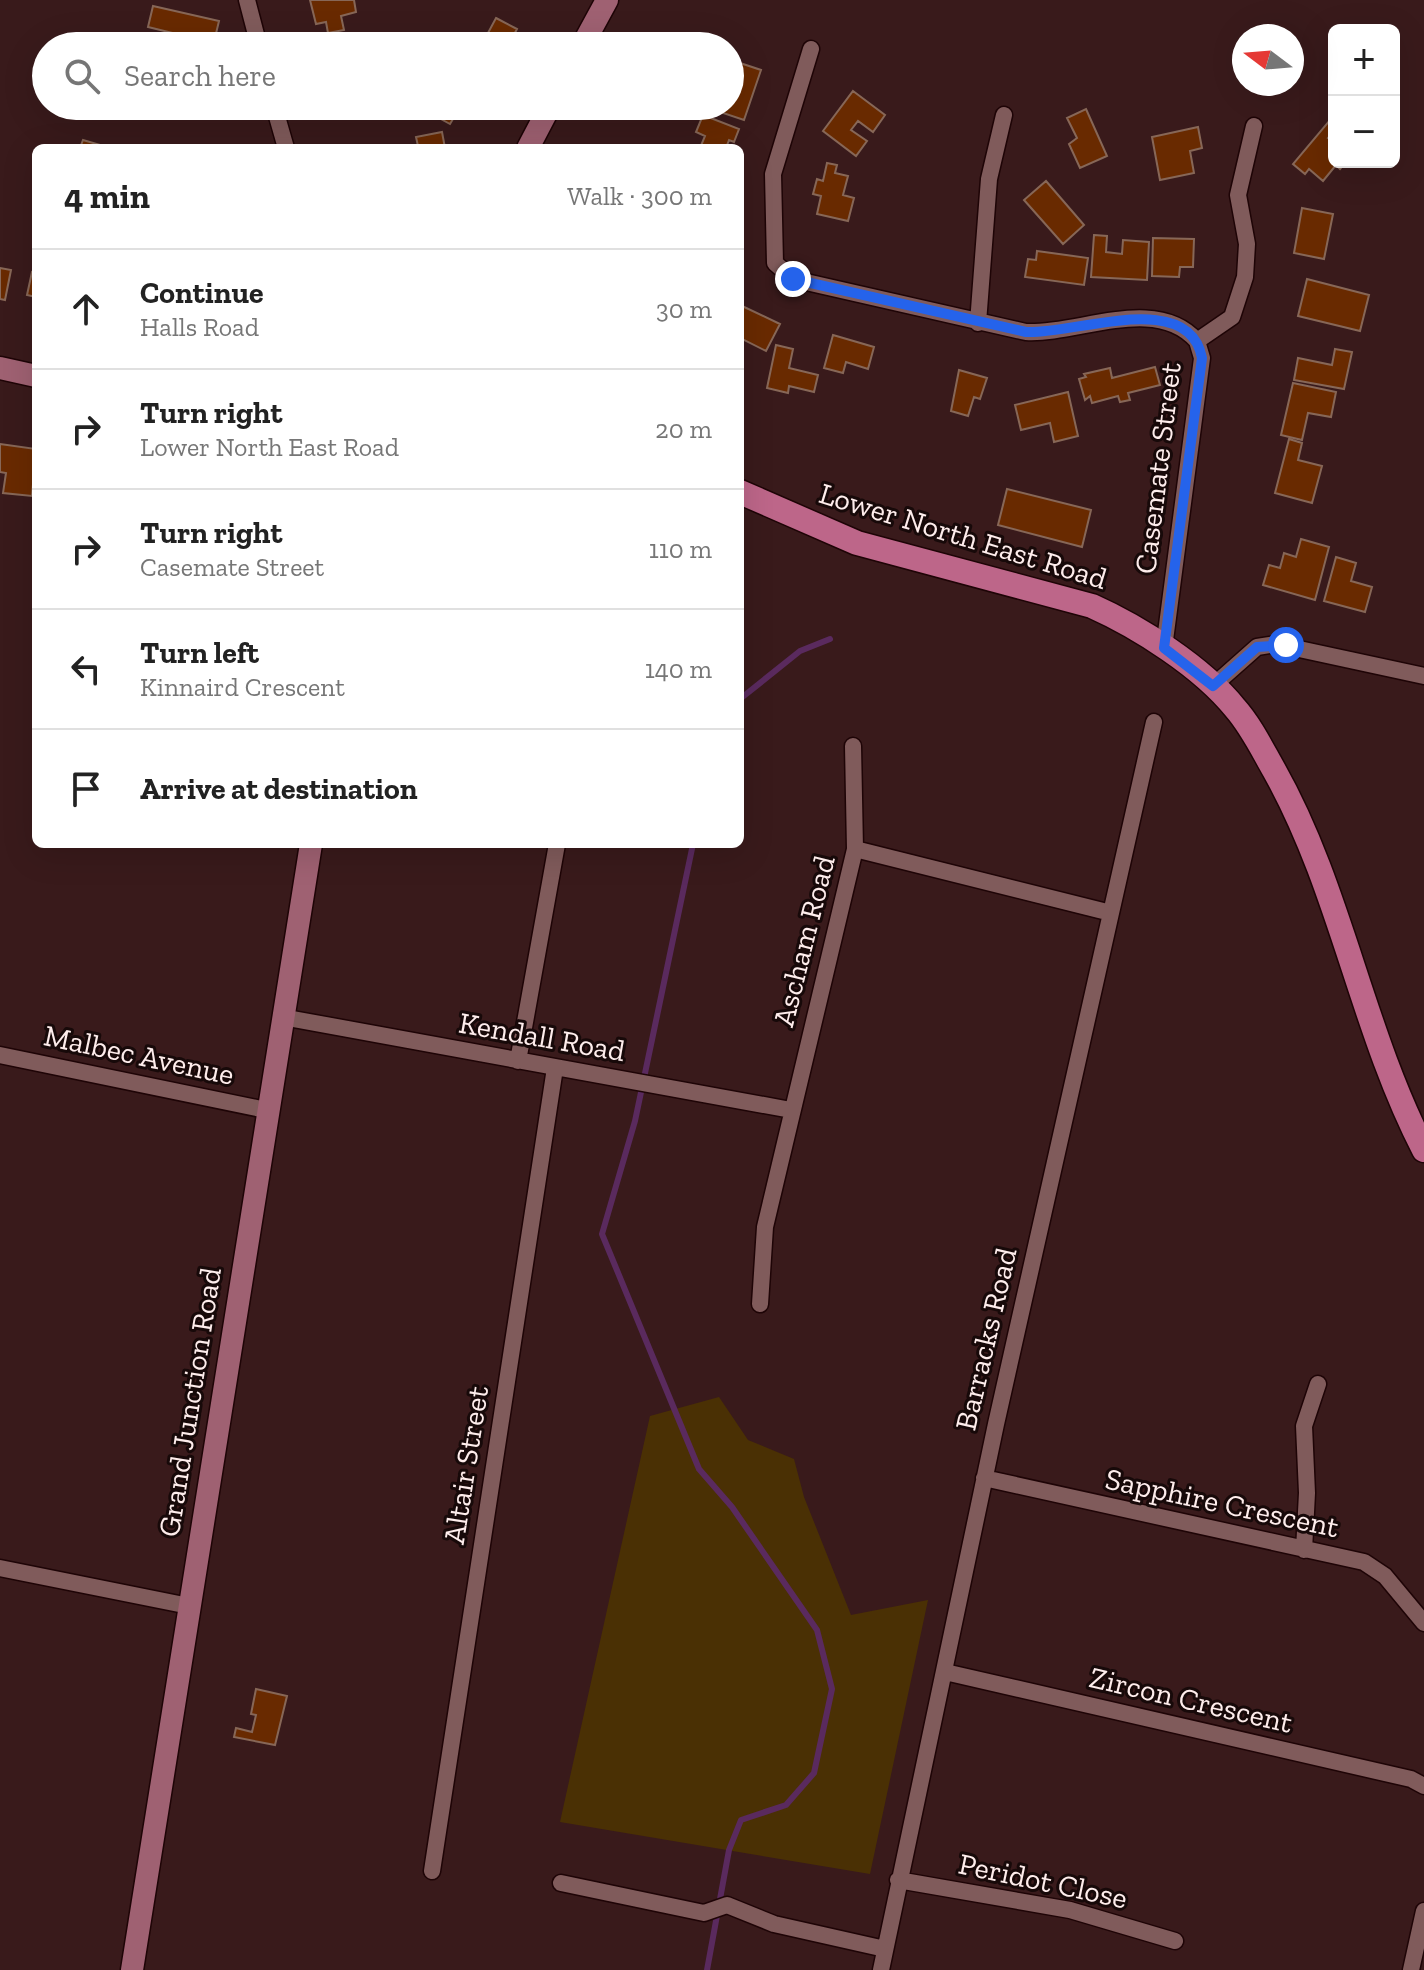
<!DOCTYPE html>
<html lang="en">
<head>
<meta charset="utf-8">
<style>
  :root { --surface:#fff; --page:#f2f2f2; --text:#222; --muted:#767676; --line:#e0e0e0 }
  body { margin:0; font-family:"Zilla Slab",serif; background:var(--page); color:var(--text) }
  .controls { position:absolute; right:24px; top:24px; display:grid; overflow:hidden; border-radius:12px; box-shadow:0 8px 32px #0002 }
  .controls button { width:72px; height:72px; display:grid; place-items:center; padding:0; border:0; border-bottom:2px solid var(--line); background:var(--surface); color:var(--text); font:40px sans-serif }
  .compass { position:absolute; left:1232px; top:24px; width:72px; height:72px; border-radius:50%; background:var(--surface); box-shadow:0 8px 32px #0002; rotate:286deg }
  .stop { position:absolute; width:24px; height:24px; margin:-18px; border:6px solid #2563eb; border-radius:50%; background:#fff }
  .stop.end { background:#2563eb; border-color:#fff; box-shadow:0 2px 8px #0008 }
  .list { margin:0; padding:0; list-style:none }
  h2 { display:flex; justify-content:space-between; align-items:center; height:104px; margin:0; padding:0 32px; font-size:34px }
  h2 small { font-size:26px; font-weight:400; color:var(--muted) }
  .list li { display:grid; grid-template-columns:52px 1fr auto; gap:24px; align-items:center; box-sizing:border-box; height:120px; padding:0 32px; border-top:2px solid var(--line) }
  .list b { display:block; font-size:30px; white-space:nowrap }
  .list p { margin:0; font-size:26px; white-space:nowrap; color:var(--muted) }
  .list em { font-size:26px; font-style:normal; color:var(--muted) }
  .icon { flex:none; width:44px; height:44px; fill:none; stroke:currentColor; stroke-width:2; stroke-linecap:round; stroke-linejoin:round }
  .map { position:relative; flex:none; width:1424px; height:1970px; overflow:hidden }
  .search { position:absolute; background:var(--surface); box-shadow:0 8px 32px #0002; left:32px; top:32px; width:712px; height:88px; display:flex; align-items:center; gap:20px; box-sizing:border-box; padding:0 28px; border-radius:44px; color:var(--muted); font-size:30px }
  .panel { position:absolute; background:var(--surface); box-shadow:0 8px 32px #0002; left:32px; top:144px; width:712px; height:704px; border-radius:12px }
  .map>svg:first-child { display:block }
</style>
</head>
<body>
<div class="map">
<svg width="1424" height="1970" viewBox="0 0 1424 1970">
  <rect width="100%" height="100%" fill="#391a1b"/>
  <!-- green -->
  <path fill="#4a3004" d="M 719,1397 L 748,1440 L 794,1459 L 804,1497 L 851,1615 L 928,1600 L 870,1874 L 560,1822 L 650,1416 Z"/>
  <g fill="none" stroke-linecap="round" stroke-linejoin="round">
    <!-- stream -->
    <path stroke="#5a2a5e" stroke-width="6" d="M 740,699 L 800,651 L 830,639
      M 693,844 L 635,1121 L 602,1234 L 699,1469 L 732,1507 L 817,1630 L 832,1689 L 814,1773 L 786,1805 L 741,1820 L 729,1850 L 707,1970"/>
  </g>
  <!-- building -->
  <path fill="#692a00" stroke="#876757" stroke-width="2" d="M 310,0 L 354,0 L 356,12 L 341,16 L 344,30 L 328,33 L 326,22 L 316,24 Z
    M 153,6 L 219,21 L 213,46 L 187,46 L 189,37 L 148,27 Z
    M 496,18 L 517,29 L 508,46 L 481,46 Z
    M 731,60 L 761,70 L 744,120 L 714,110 L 716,106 L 730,106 Z
    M 853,91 L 885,115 L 873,132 L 858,121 L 851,130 L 867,141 L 856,156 L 823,131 Z
    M 436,106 L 470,106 L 468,110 L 463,108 L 459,116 L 456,114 L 450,124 L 432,114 Z
    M 1086,109 L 1107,156 L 1080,168 L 1069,144 L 1077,138 L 1067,118 Z
    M 703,115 L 739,129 L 734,142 L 729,140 L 726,148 L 700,148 L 705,136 L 696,132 Z
    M 1330,120 L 1334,123 L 1334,131 L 1328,138 L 1334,142 L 1334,162 L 1346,162 L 1340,169 L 1336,165 L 1323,181 L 1309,169 L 1305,174 L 1293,164 Z
    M 1198,127 L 1202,148 L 1190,151 L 1194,173 L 1160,180 L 1152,137 Z
    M 442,132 L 445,148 L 409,148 L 418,146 L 416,137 Z
    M 83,140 L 107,147 L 107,148 L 80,148 Z
    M 827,163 L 837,165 L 835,173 L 848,176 L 843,195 L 854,198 L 848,221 L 817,214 L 821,196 L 813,194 L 817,179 L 823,181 Z
    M 1046,181 L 1084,225 L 1063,244 L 1024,200 Z
    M 1302,208 L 1333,214 L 1324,259 L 1294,253 Z
    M 1094,235 L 1107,236 L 1106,252 L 1122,254 L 1123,240 L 1149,242 L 1147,280 L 1091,277 Z
    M 1153,238 L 1194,239 L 1193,267 L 1180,267 L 1179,277 L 1152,276 Z
    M 1037,251 L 1088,258 L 1084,285 L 1025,277 L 1028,259 L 1036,260 Z
    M 0,268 L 11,270 L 5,300 L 0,299 Z
    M 32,272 L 36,273 L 36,297 L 27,295 Z
    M 1307,279 L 1369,295 L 1360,331 L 1298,316 Z
    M 740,305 L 780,324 L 766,351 L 740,338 Z
    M 833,335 L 874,347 L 868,369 L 846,362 L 843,373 L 824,368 Z
    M 776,345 L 793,349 L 789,368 L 818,375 L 814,392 L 789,386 L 788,393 L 767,388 Z
    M 1335,349 L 1352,352 L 1344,389 L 1294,380 L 1298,358 L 1332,365 Z
    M 1155,367 L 1160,385 L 1128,393 L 1130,400 L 1120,402 L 1118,396 L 1092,403 L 1090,396 L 1085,400 L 1079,379 L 1086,377 L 1084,374 L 1110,368 L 1112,378 Z
    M 959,370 L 987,378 L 980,399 L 974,397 L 968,416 L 951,411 Z
    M 1293,383 L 1336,392 L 1331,417 L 1308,413 L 1302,440 L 1281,435 Z
    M 1068,392 L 1078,436 L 1054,442 L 1050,423 L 1021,430 L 1015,405 Z
    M 1289,439 L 1302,443 L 1298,460 L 1322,466 L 1312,503 L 1275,493 Z
    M 0,444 L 36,449 L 32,496 L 3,493 L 6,473 L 0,472 Z
    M 1007,489 L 1091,510 L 1082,547 L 998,525 Z
    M 1301,539 L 1329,547 L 1315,600 L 1263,585 L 1269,565 L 1280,568 L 1284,553 L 1296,557 Z
    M 1336,557 L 1356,563 L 1351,581 L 1372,587 L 1365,612 L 1324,601 Z
    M 256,1689 L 287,1696 L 275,1745 L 234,1737 L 236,1728 L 252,1732 L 256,1715 L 251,1714 Z"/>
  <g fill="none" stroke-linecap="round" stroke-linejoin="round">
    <!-- street casing -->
    <g stroke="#1e0406" stroke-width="19">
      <path id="street" d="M 247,0 L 259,46
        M 811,49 L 773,174 L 775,263 L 793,279 L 1026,332 C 1078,335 1156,294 1197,341
        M 274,106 L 286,148
        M 978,323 L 989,179 L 1004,115
        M 1164,648 L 1202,358 L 1197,341 L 1232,317 L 1245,277 L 1247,244 L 1238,195 L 1254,126
        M 1213,686 L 1257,647 L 1276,644 L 1424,676
        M 853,746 L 855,849
        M 282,1017 L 791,1110
        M 0,1055 L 266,1110
        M 518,1061 L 557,844
        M 760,1304 L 765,1227 L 855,849 L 1111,913
        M 984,1478 L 1364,1562 L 1385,1576 L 1424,1623
        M 1304,1550 L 1307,1493 L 1304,1426 L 1318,1384
        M 0,1568 L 189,1606
        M 945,1672 L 1411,1779 L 1424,1786
        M 432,1871 L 555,1068
        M 898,1880 L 1070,1910 L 1175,1941
        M 561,1883 L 704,1913 L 727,1905 L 774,1924 L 885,1949
        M 881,1970 L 996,1424 L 1154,722
        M 1411,1970 L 1424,1911"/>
    </g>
    <!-- secondary casing -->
    <g stroke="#1e0406" stroke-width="25">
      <path id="secondary" d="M 582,46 L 607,0
        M 528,148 L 550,106
        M 0,368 L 36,376
        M 132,1970 L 311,844"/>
    </g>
    <!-- primary casing -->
    <g stroke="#1e0406" stroke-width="27">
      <path id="primary" d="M 740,492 L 857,543 L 1092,606 C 1139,627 1202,667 1235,708 C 1251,726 1262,749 1274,770 C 1341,889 1361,1028 1424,1150"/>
    </g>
    <!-- street -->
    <use href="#street" stroke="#805b5b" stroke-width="16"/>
    <!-- secondary -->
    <use href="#secondary" stroke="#9f6172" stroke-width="22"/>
    <!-- primary -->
    <use href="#primary" stroke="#bd6689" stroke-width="24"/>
  </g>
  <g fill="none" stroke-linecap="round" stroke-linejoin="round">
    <!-- route -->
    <path stroke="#2563eb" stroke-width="10" d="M 793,279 L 1026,332 C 1074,335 1189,288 1202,358 L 1164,648 L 1213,686 L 1257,647 L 1286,645"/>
  </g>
  <g text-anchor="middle" stroke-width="6" stroke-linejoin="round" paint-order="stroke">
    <!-- street labels -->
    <g font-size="30" fill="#feedec" stroke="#170909">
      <text transform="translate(1158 468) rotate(-83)" y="10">Casemate Street</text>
      <text transform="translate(963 536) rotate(17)" y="10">Lower North East Road</text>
      <text transform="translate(804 941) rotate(-76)" y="10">Ascham Road</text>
      <text transform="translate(542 1037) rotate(10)" y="10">Kendall Road</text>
      <text transform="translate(139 1055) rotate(12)" y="10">Malbec Avenue</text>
      <text transform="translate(986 1339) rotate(-77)" y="10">Barracks Road</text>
      <text transform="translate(190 1402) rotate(-81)" y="10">Grand Junction Road</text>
      <text transform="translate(466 1465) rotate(-81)" y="10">Altair Street</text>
      <text transform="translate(1222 1503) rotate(12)" y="10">Sapphire Crescent</text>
      <text transform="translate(1191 1700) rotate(13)" y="10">Zircon Crescent</text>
      <text transform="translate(1043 1881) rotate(12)" y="10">Peridot Close</text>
    </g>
  </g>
</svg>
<div class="controls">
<button>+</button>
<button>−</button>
</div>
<svg class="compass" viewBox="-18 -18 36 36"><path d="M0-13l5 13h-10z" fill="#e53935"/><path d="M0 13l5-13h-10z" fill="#767676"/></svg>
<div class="stop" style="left:1286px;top:645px"></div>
<div class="stop end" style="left:793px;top:279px"></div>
<div class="search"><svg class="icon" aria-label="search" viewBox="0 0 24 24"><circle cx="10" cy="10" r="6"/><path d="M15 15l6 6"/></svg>Search here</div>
<section class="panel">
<h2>4 min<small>Walk · 300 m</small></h2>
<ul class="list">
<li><svg class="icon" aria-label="ahead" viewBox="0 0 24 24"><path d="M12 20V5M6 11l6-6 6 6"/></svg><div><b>Continue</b><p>Halls Road</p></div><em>30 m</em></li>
<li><svg class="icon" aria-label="right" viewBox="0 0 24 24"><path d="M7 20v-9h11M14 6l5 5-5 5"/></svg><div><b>Turn right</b><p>Lower North East Road</p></div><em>20 m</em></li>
<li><svg class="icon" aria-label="right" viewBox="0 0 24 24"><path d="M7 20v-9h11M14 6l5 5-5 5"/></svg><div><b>Turn right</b><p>Casemate Street</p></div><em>110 m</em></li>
<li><svg class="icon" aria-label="left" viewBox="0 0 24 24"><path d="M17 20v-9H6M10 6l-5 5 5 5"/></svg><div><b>Turn left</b><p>Kinnaird Crescent</p></div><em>140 m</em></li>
<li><svg class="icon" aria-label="arrive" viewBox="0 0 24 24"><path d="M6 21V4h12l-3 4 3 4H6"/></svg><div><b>Arrive at destination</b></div></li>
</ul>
</section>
</div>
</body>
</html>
